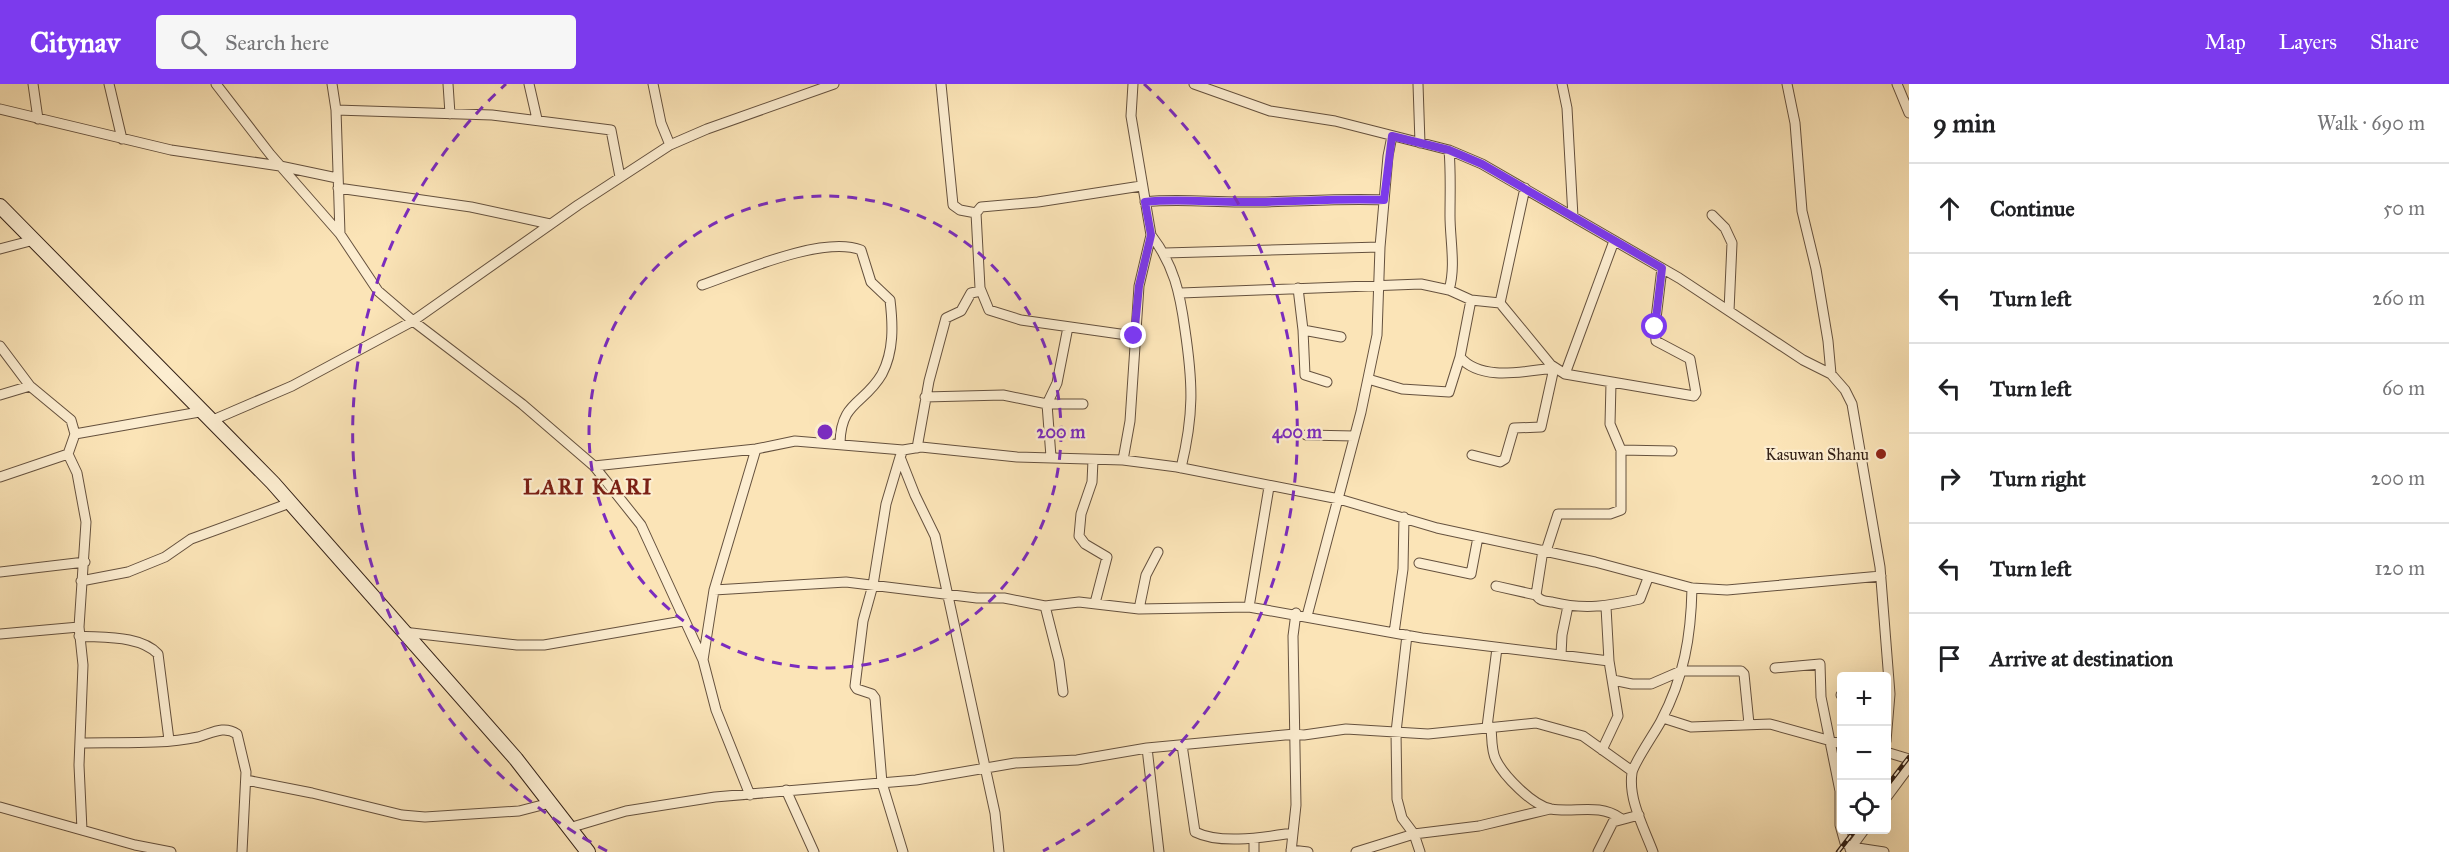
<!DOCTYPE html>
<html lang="en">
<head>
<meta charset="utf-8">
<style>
  :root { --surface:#fff; --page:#f6f6f6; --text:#202124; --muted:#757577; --line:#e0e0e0; --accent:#7c3aed }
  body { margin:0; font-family:"IM FELL Great Primer",serif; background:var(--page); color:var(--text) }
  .controls { position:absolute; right:18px; bottom:18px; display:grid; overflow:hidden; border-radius:6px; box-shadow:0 6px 24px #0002 }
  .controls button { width:54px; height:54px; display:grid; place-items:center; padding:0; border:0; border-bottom:2px solid var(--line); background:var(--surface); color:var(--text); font:30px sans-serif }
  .stop { position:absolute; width:18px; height:18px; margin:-14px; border:4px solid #7c3aed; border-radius:50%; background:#fff }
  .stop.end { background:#7c3aed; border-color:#fff; box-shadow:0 2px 6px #0008 }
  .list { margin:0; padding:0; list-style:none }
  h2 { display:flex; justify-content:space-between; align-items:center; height:78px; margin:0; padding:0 24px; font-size:26px }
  h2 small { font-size:20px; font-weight:400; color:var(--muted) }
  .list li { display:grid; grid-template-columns:39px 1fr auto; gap:18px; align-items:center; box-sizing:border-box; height:90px; padding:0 24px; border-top:2px solid var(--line) }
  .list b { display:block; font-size:22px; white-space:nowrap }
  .list em { font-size:20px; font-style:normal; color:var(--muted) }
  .icon { flex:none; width:33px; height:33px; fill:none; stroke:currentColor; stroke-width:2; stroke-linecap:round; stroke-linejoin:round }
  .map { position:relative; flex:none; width:1909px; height:768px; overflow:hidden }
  header { display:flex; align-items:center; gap:36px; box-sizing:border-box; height:84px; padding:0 30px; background:var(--accent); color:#fff }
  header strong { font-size:28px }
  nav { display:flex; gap:33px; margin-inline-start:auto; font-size:21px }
  .search { width:420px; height:54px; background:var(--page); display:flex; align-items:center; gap:15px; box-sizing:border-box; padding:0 21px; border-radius:6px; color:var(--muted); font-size:22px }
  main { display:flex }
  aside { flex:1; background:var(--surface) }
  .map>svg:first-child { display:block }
</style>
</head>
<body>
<header>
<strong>Citynav</strong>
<div class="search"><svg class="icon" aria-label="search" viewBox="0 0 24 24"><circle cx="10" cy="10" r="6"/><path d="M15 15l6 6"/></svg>Search here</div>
<nav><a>Map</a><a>Layers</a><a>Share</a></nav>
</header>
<main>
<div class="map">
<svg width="1909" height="768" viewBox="0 0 1909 768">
  <rect width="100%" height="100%" fill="#fbe4b7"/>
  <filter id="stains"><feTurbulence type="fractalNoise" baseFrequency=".00333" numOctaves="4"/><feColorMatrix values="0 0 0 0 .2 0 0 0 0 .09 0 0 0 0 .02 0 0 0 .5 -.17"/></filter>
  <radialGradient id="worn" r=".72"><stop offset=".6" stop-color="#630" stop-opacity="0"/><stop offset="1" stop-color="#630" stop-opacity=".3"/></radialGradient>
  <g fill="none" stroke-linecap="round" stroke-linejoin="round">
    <!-- street casing -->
    <g stroke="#65513e" stroke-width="11">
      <path id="street" d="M 33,0 L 38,35
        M 109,0 L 122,55
        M 216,0 L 270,70 L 340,150 L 378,207 L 413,237 L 522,320 L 594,382 L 641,441 L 703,576 L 716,626 L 750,711
        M 332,0 L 336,26 L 340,150
        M 448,0 L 450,30
        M 529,0 L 537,35
        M 653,0 L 661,39 L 670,61
        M 941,0 L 953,121 L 960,126 L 976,129
        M 1194,0 L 1270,27 L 1335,37 L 1449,66 L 1482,80 L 1679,194 L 1803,276 L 1831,290 L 1845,306 L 1852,320 L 1880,483 L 1890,610 L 1886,657
        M 1418,0 L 1420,59
        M 1562,0 L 1567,24 L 1573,133
        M 1787,0 L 1795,39 L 1802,127 L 1816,185 L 1828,257 L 1831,290
        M 1897,0 L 1909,29
        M 0,25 L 171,66 L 280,82 L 337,94
        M 336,26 L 492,31 L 611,46 L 620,93
        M 338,104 L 471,123 L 550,140
        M 1145,118 C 1180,114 1215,119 1250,118 C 1295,118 1339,114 1384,116
        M 1712,131 L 1725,144 L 1732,159 L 1729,227
        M 1151,151 C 1174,181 1180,209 1185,246 C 1193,300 1194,330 1181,384
        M 0,165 L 34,156
        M 1165,169 L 1380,163
        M 702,201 C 740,188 823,151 861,166 L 871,198 L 890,216 C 893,241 894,267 882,290 C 864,321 841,317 840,359
        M 1298,204 L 1303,246 L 1305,291 L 1327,298
        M 1449,206 C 1456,182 1450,156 1450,132 C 1450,109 1451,89 1449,66
        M 1181,209 L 1421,200 L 1449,206 L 1471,216 L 1500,219 L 1551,281 L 1565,290 L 1694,312 L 1696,309 L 1690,275 L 1656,257 L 1655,243 L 1662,184
        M 1500,219 L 1525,104
        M 1303,246 L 1341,253
        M 1134,252 L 1021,236 L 989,226 L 980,204 L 976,129 L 981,123 L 1038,118 L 1141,102
        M 0,262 L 30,302 L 71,336 L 75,350 L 68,370 L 0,393
        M 1460,273 C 1481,298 1525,287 1554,284 L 1541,343 L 1514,344 L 1505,375 L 1500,378 L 1472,371
        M 1565,290 L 1614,157
        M 1368,295 L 1402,305 L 1449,308 L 1460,273 L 1471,216
        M 0,311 L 30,302
        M 925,313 L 1003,311 L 1047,320 L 1083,320
        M 213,336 L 292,302 L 413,237 L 578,121 L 670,61 L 707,45 L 834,0
        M 75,350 L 205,327
        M 1306,351 L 1354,352
        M 917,364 L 929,297 L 946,234 L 961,227 L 971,209 L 981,207
        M 903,366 L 900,373 L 915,411 L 935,452 L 995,729 L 999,768
        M 1621,366 L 1672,367
        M 68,370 L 77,389 L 86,438 L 79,543 L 83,581 L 79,681 L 82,746
        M 900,373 L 886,420 L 873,501 L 863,537 L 855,602 L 857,605 L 872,610 L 875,614 L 882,699 L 903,768
        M 1051,373 L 1047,320 L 1057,299 L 1068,243
        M 1093,376 L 1092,398 L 1081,430 L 1079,452 L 1085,460 L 1107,473 L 1095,519
        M 1123,376 L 1130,337 L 1139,202 L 1151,151 L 1131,32 L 1133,0
        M 594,382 L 756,365 L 795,357 L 903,366 L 921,363 L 1017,373 L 1123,376 L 1177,383 L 1339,415 L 1437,444 L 1595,478 L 1692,504 L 1727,506 L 1881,492
        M 1543,466 L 1536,511 C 1540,517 1545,517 1552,518 C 1584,526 1609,522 1640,515 L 1648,494
        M 1546,467 L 1558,430 L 1610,430 L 1621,426 L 1621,366 L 1610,340 L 1611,299
        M 1419,479 L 1471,490 L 1478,453
        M 0,488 L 85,478
        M 81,497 L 128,488 L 165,473 L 191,455 L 290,419
        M 1496,502 L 1536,511
        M 714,506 L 846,498 L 977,514 L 1004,514 L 1045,522 L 1079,518 L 1139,525 L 1249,523 L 1422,554 L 1609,577
        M 1045,522 L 1059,577 L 1063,608
        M 1249,523 L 1269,403
        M 1139,525 L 1146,491 L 1158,468
        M 1307,532 L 1361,328 L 1377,251 L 1380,163 L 1388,72 L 1392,52
        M 403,548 L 517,561 L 544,561 L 683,537
        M 1394,549 L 1403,485 L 1404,433
        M 0,550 L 79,543
        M 1407,551 L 1396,648 L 1397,715 L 1402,734 L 1414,750 L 1420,768
        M 79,552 C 103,554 140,551 158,570 L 169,656
        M 1561,571 L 1562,551 L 1568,522
        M 703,576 L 714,506 L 756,365
        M 1775,584 L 1820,580 L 1821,613 L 1840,707 L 1840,741 L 1845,759 L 1851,763 L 1884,768
        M 1613,596 L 1632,600 L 1651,600 L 1681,587 L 1741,587 L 1744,590 L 1749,640
        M 1841,611 L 1842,611
        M 1663,634 L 1691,643 L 1770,640 L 1842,660
        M 1487,643 L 1497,564
        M 1491,643 C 1492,653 1491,667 1496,676 C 1504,692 1532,721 1551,725 C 1575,729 1599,719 1620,734
        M 80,659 C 119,658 160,661 198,653 C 212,649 224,641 237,650 L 246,688 L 242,768
        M 1182,661 L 1195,748 C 1221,761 1265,753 1293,749
        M 1147,664 L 1159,768
        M 1602,666 L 1618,632 L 1609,577 L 1606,523
        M 1886,668 L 1909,675
        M 246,696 L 312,709 L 402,731 L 425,733 L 519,727 L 550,719
        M 786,706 L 814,768
        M 1886,714 L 1909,683
        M 0,723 L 135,761 L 171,768
        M 569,744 L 626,727 L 715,713 L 916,696 L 1015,679 L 1077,676 L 1147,664 L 1295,650 L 1304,651 L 1346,645 L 1428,650 L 1536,639 L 1583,652 L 1632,687
        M 1850,765 L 1864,746
        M 1291,766 L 1308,768
        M 1254,768 L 1254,755
        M 1291,768 L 1296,721 L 1293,552 L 1296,529
        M 1356,768 L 1414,750 L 1479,742 L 1550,725
        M 1598,768 L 1613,738 L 1639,731
        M 1653,768 C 1644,744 1628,715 1632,689 C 1633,680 1656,647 1661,637 C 1684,593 1691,553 1692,504"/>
    </g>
    <!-- secondary casing -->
    <g stroke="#332016" stroke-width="16">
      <path id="secondary" d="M 0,122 L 273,399 L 516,675 L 588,768"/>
    </g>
    <!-- street -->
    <use href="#street" stroke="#fcedd0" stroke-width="9"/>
    <!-- secondary -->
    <use href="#secondary" stroke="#fcedd0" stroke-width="14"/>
    <!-- rail casing -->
    <g stroke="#332016" stroke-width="4.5">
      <path id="rail" d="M 1886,703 L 1909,673
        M 1838,768 L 1855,746"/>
    </g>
    <!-- rail -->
    <use href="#rail" stroke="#fcedd0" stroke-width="2" stroke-dasharray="7" stroke-linecap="butt"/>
  </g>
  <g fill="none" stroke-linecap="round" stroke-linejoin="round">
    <!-- route -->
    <path stroke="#7c3aed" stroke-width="8" d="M 1134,252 L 1139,202 L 1151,151 L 1145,118 C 1180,114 1215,119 1250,118 C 1295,118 1339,114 1384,116 L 1392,52 L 1449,66 L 1482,80 L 1662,184 L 1655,243"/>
  </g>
  <!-- distance rings -->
  <g fill="none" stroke="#7b2cbf" stroke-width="3" stroke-dasharray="10 8">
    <circle cx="825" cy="348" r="236"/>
    <path d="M607 767A472 472 0 0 1 506 0M1144 0A472 472 0 0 1 1043 767"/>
  </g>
  <!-- markers -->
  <circle fill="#8f2418" stroke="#fcedd0" stroke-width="2" cx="1881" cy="370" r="6"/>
  <g text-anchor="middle" stroke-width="4.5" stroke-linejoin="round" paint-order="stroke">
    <!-- poi labels -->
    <g font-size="16" fill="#332016" stroke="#fcedd0" text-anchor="end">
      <text x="1869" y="376">Kasuwan Shanu</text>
    </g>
    <!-- district labels -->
    <g font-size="22" font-weight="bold" letter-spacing="1.5" fill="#7a1f14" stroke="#fcedd0">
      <text x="588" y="410">LARI KARI</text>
    </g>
  </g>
  <circle cx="825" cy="348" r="9" fill="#7b2cbf" stroke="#fcedd0" stroke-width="3"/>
  <g font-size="18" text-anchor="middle" font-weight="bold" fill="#7b2cbf" stroke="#fcedd0" stroke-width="4.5" stroke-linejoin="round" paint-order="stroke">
    <text x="1061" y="354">200 m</text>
    <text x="1297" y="354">400 m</text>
  </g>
  <rect width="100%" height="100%" filter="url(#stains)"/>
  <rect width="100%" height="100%" fill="url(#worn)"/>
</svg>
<div class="controls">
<button>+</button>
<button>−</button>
<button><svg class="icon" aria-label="locate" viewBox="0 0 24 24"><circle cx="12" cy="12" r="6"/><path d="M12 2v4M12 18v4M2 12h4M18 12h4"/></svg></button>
</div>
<div class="stop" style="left:1655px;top:243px"></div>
<div class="stop end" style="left:1134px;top:252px"></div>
</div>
<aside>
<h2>9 min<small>Walk · 690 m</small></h2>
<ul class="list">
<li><svg class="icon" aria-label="ahead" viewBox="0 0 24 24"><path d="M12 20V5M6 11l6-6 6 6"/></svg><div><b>Continue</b></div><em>50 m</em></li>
<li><svg class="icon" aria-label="left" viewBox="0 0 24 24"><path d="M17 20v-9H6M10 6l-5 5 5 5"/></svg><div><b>Turn left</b></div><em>260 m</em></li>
<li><svg class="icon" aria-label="left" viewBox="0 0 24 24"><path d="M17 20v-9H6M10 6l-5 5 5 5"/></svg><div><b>Turn left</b></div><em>60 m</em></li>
<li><svg class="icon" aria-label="right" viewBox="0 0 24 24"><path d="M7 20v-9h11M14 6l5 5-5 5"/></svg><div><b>Turn right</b></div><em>200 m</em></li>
<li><svg class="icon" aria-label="left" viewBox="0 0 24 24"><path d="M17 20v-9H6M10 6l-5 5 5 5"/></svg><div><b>Turn left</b></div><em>120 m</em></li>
<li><svg class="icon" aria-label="arrive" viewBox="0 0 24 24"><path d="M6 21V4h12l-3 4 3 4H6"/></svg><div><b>Arrive at destination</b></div></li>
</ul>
</aside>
</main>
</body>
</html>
